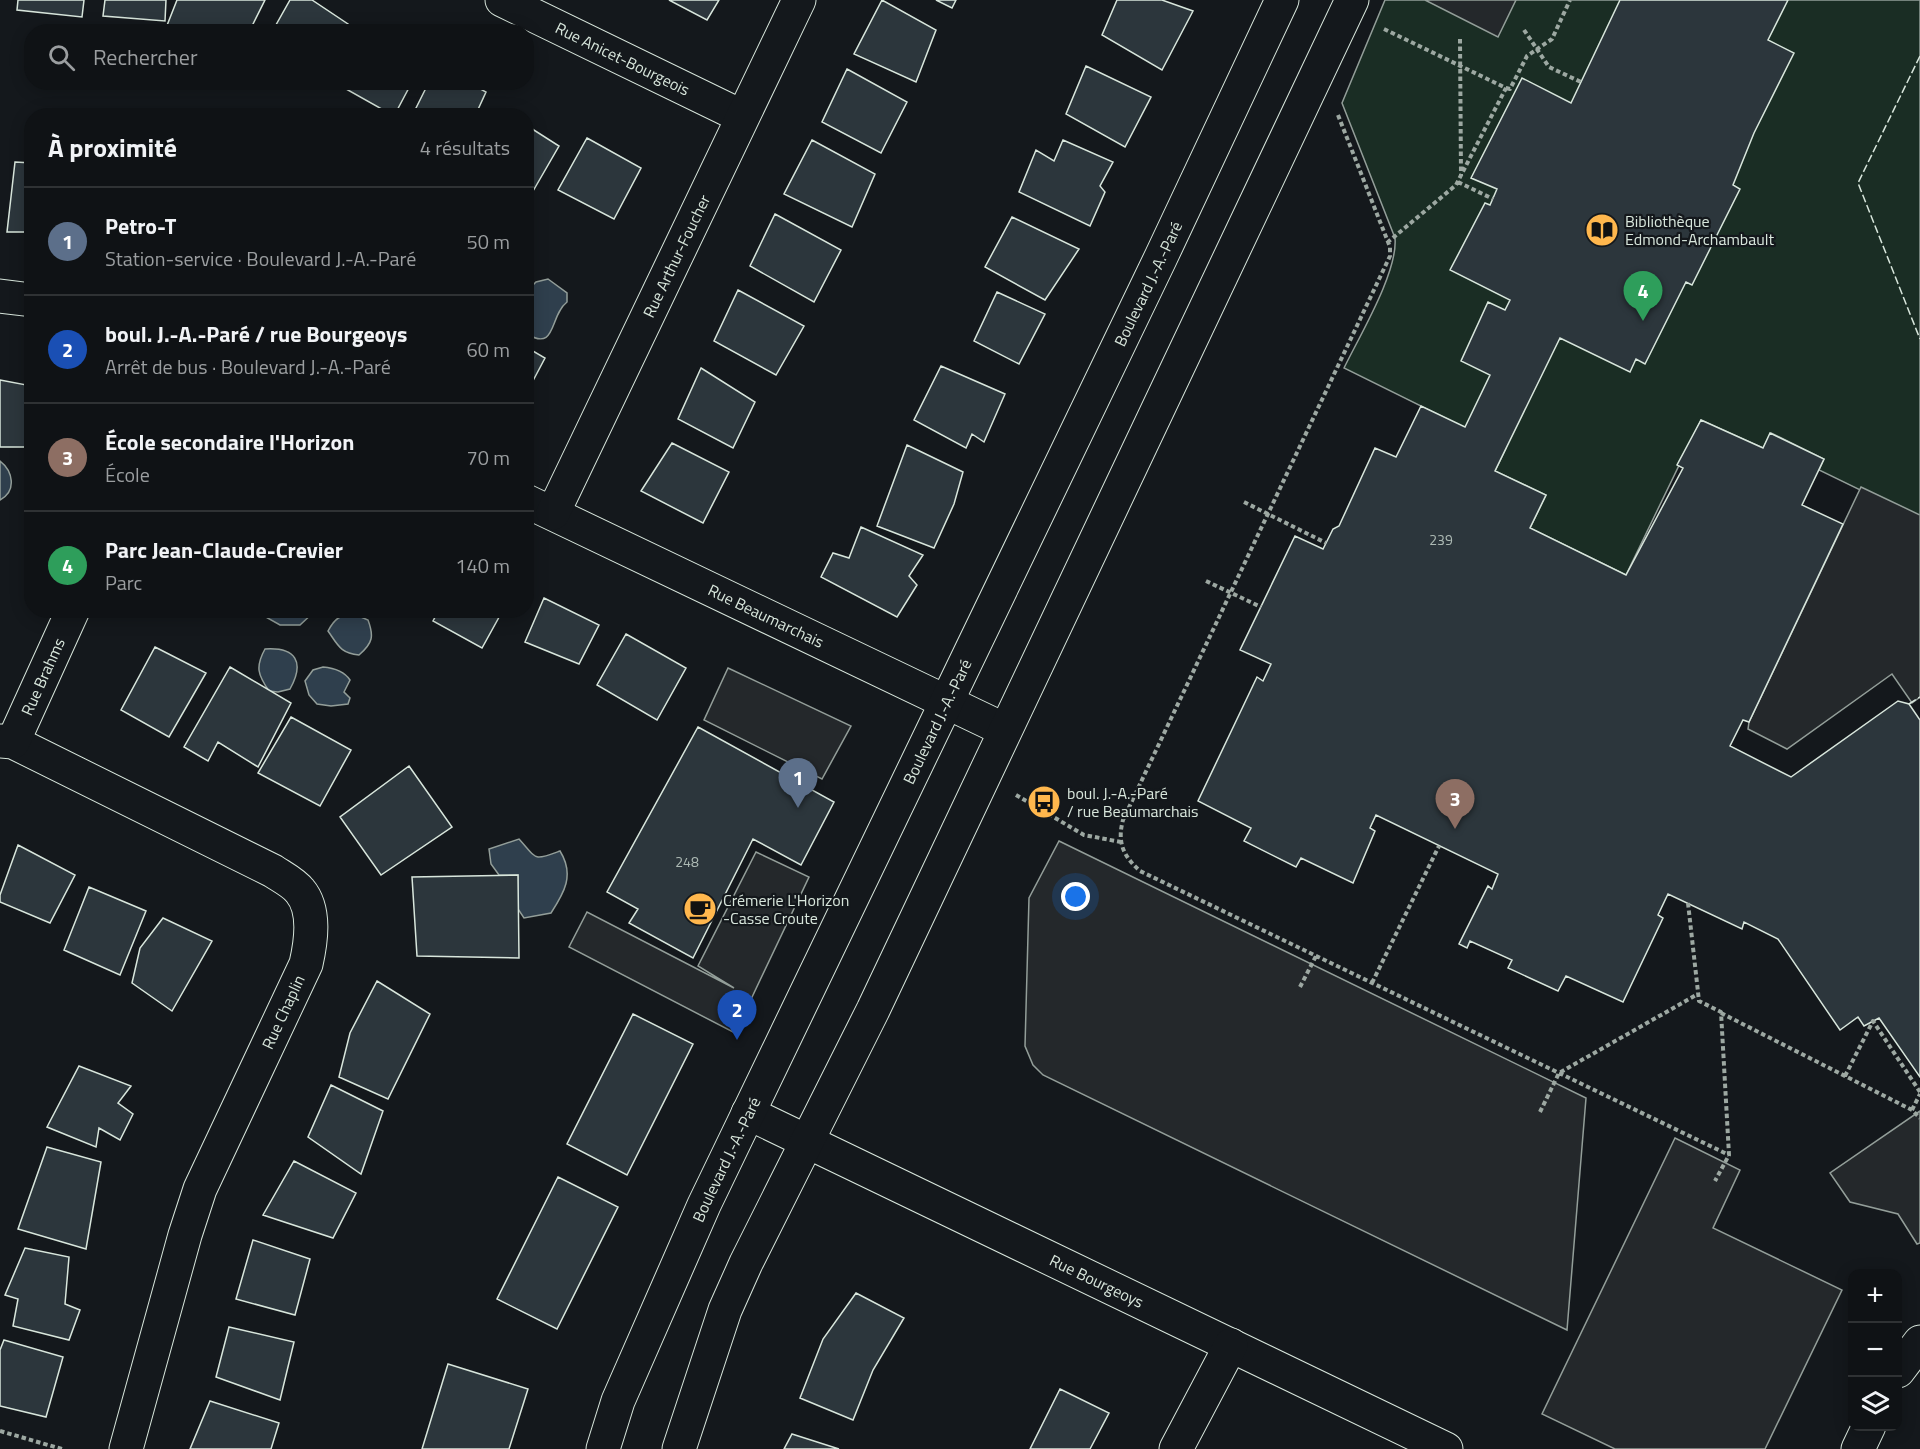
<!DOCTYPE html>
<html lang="fr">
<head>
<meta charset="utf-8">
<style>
  :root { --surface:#0f1215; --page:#1d2022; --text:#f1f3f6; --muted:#9b9ea0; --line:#2f3234; --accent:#8c9099 }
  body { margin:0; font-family:"Titillium Web",sans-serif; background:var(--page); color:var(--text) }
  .controls { position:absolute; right:18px; bottom:18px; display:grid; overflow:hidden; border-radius:12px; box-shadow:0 3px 15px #0003 }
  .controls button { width:54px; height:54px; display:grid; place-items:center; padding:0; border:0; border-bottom:2px solid var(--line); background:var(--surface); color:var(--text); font:30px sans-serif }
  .you { position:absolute; left:1076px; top:897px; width:21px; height:21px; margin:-15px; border:4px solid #fff; border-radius:50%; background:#1a73e8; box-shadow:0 0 0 9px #1a73e833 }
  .badge { display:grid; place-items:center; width:39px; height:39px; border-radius:50%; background:var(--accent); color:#fff; font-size:20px; font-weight:700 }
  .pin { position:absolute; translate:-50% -50px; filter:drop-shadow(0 2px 3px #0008) }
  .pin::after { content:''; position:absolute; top:32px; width:21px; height:18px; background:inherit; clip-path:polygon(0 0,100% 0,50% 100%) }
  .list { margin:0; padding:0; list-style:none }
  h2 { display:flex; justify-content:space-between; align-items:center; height:78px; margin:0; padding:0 24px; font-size:26px }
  h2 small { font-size:20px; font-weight:400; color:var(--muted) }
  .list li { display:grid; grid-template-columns:39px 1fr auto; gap:18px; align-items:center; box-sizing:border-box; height:108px; padding:0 24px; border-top:2px solid var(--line) }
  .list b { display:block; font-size:22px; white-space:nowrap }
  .list p { margin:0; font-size:20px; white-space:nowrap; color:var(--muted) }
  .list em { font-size:20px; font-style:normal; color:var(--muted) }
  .icon { flex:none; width:33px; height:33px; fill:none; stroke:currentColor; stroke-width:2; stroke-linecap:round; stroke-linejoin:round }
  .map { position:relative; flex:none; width:1920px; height:1449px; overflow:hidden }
  .search { position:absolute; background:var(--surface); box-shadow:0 3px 15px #0003; left:24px; top:24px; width:510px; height:66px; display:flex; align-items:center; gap:15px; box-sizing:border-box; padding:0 21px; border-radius:24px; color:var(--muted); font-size:22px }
  .panel { position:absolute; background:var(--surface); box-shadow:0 3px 15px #0003; left:24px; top:108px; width:510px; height:510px; border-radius:24px }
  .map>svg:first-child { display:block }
</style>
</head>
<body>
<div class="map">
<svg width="1920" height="1449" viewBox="0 0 1920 1449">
  <rect width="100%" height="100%" fill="#14181c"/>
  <!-- green -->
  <path fill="#1a2d24" stroke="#939e99" stroke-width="1.5" d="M 1385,0 L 1920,0 L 1920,519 L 1819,470 L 1824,459 L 1771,433 L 1763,448 L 1701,420 L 1626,575 L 1530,528 L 1546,495 L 1495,471 L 1506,448 L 1344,368 C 1360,335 1398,272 1395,238 L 1342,103 Z"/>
  <!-- parking -->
  <path fill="#24282b" stroke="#939e99" stroke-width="1.5" d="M 1425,0 L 1516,0 L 1498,37 Z
    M 1861,487 L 1920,515 L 1920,697 L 1912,703 L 1892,674 L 1787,749 L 1748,729 L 1749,722 Z
    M 728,668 L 851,726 L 822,779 L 704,720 Z
    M 1059,841 L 1586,1098 L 1567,1330 L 1043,1075 L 1033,1065 L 1025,1046 L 1029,898 Z
    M 756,852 L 809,877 L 735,1033 L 569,947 L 587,912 L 734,988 L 698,966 Z
    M 1920,1111 L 1920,1243 L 1917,1244 L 1898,1214 L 1850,1202 L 1830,1173 Z
    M 1675,1138 L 1740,1170 L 1713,1228 L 1842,1290 L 1765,1449 L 1615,1449 L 1542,1414 Z"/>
  <!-- water -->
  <path fill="#2f3f4d" stroke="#939e99" stroke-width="1.5" d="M 548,279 L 567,293 L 567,302 C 549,316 557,352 527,334 L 527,291 L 536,282 Z
    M 0,461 C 13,471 17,491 0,500 Z
    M 255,611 L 315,610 L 315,611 L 300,625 L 280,625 Z
    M 354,614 L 368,620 C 374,636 373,643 359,655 C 340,653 338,645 328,631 C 335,618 340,615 354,614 Z
    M 265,649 C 296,647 305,662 290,689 L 278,692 L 269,691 C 258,675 255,667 265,649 Z
    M 323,667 C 334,668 344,671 350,680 L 344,692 L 350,698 L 348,704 L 331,706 L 317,704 L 309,695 L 305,681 L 313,670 Z
    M 519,839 C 538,860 533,861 560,851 C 575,875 564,893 551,913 L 524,918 L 518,909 L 518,875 L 499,875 L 491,864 L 489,849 Z"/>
  <!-- building -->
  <path fill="#2c363c" stroke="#d8e6dc" stroke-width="1.5" d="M 18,0 L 84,0 L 82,17 L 17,10 Z
    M 105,0 L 166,0 L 165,21 L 103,16 Z
    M 177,0 L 265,0 L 249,32 L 173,32 L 166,28 Z
    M 290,0 L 312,0 L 357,30 L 272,32 Z
    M 669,0 L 719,0 L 707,20 Z
    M 882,0 L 936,30 L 916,82 L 854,54 Z
    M 936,0 L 956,0 L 952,8 Z
    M 1117,0 L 1162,0 L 1193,11 L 1162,70 L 1102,35 Z
    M 1620,0 L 1788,0 L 1768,40 L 1794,53 L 1754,133 L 1733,185 L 1740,189 L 1692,285 L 1686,282 L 1645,364 L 1636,359 L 1630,372 L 1560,338 L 1495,471 L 1546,495 L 1530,528 L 1626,575 L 1683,468 L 1677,465 L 1701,420 L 1763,448 L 1770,433 L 1824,459 L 1802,505 L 1843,524 L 1749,722 L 1743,720 L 1730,746 L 1791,777 L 1898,701 L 1909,704 L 1920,720 L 1920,1077 L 1879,1018 L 1864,1026 L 1858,1017 L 1840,1030 L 1778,939 L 1744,922 L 1742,929 L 1668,894 L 1658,915 L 1663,918 L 1623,1002 L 1566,976 L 1558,991 L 1508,968 L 1512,960 L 1470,941 L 1467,948 L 1459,944 L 1488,886 L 1492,889 L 1498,874 L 1376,815 L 1370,828 L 1375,831 L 1353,883 L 1301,858 L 1296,867 L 1244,841 L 1251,828 L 1198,801 L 1257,677 L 1263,681 L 1271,664 L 1240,650 L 1295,536 L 1323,549 L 1333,529 L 1339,526 L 1375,448 L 1396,457 L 1421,406 L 1465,427 L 1490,375 L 1461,361 L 1488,302 L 1505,310 L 1510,300 L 1450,270 L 1485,203 L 1490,205 L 1497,189 L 1471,178 L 1522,78 L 1571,103 Z
    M 1086,66 L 1151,97 L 1125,147 L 1066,114 Z
    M 847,69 L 907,102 L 881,153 L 822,122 Z
    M 350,82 L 412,82 L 394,116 L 346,89 Z
    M 429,82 L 468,82 L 486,92 L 475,116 L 412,116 Z
    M 526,125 L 559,146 L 529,198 L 526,196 Z
    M 587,138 L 641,168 L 614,219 L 558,190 Z
    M 812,140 L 875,174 L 852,227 L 784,194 Z
    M 1063,140 L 1113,162 L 1100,186 L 1105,192 L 1090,226 L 1019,192 L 1036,150 L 1054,161 Z
    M 15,162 L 32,163 L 32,232 L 7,232 Z
    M 775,214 L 841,250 L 814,302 L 750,266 Z
    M 1012,217 L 1079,249 L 1045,300 L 985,267 Z
    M 738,290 L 804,326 L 776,375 L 714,341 Z
    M 997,292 L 1045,314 L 1019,364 L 974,341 Z
    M 526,347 L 545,358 L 526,394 Z
    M 941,366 L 1005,394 L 984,442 L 972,434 L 966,448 L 914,420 Z
    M 701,368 L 755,402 L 733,448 L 678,419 Z
    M 0,380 L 32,386 L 32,447 L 0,447 Z
    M 672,443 L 729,472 L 703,523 L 641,491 Z
    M 907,445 L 963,472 L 954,504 L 934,548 L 877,526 Z
    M 861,527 L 923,555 L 909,576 L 917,585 L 897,617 L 821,577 L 833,553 L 849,558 Z
    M 544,598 L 599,625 L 579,664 L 525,642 Z
    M 439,610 L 503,610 L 482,648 L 433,621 Z
    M 626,634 L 686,668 L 657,720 L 597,685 Z
    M 155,647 L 206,673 L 169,737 L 121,710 Z
    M 230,667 L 291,703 L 258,767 L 218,742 L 208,761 L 184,747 Z
    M 291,717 L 351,750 L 320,806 L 258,773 Z
    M 698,727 L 834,802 L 801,865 L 753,839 L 693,958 L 629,923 L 638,909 L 607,892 Z
    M 409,766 L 452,827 L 381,875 L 340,817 Z
    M 18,845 L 75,875 L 50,923 L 0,902 L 0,895 Z
    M 518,875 L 519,958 L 417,956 L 412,877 Z
    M 89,887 L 146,911 L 120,975 L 64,950 Z
    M 163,918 L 212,941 L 172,1011 L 132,983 L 140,948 Z
    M 377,981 L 430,1014 L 388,1099 L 339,1077 L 350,1033 Z
    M 633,1014 L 693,1044 L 627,1175 L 567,1144 Z
    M 79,1066 L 131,1086 L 118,1103 L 133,1114 L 120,1140 L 99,1128 L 96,1147 L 47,1127 Z
    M 331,1085 L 383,1111 L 361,1174 L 308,1137 Z
    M 47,1147 L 101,1162 L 86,1249 L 18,1229 Z
    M 294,1161 L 356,1193 L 333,1238 L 263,1215 Z
    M 558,1177 L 618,1207 L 557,1329 L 497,1299 Z
    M 253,1240 L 310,1259 L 295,1315 L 236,1299 Z
    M 25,1248 L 69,1257 L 65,1304 L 80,1310 L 69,1340 L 13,1326 L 18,1299 L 5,1295 Z
    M 856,1293 L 904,1318 L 873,1370 L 853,1420 L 800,1398 L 823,1339 Z
    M 229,1327 L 294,1342 L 280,1400 L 216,1377 Z
    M 4,1340 L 63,1357 L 46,1417 L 0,1406 L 0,1350 Z
    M 448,1364 L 528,1389 L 509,1449 L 422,1449 Z
    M 1060,1389 L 1109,1413 L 1090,1449 L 1030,1449 Z
    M 210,1401 L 279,1423 L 271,1449 L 190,1449 Z
    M 792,1434 L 839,1449 L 784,1449 Z"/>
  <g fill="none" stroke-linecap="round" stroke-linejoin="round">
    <!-- minor casing -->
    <g stroke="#d8e6dc" stroke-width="35">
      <g id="minor">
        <path id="s1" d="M 502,0 L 741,116"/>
        <path d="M 0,296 L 32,300"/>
        <path id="s2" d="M 526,501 L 1005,730"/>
        <path id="s3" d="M 553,513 L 799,0"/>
        <path d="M 0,741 L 13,742 L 273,871 C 282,877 294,883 300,891 C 316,910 311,942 306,964 L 200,1189 L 185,1235 L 126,1449"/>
        <path id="s4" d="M 13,742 L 73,610"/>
        <path id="s5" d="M 748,1113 L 1446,1449"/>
        <path d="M 1898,1371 L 1920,1342"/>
        <path d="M 1176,1449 L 1231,1345"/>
        <path d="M 1858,1449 L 1869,1426"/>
      </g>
    </g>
    <!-- tertiary casing -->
    <g stroke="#d8e6dc" stroke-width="35">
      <g id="tertiary">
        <path id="s6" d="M 603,1449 L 618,1401 L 704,1205 L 1161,257 L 1282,0"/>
        <path d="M 679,1449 L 725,1310 L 746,1263 L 873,1010 L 1352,0"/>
      </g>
    </g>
    <!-- path -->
    <path stroke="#9da8a2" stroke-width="4" stroke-dasharray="4.5 3" stroke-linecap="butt" d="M 1384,29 L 1506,88 L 1456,185 L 1388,242
      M 1524,30 L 1549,67 L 1581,82
      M 1460,39 L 1461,175
      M 1506,88 L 1510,89 L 1527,56 L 1552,39 L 1570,0
      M 1338,115 L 1390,247 L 1390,256 L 1123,820 C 1117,842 1123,856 1140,871 L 1729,1155
      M 1458,182 L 1493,199
      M 1244,502 L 1326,543
      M 1206,581 L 1261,607
      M 1016,795 L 1084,835 L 1121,842
      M 1688,903 L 1699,1001 L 1721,1012 L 1729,1155 L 1715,1181
      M 1372,983 L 1439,846
      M 1300,987 L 1316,956
      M 1721,1013 L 1912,1110 L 1920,1118
      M 1845,1076 L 1873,1021 L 1920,1092
      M 1912,1110 L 1920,1094
      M 1540,1112 L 1559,1073 L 1698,994
      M 0,1431 L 62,1449"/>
    <!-- minor -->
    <use href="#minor" stroke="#14181c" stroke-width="33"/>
    <!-- tertiary -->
    <use href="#tertiary" stroke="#14181c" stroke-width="33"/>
    <!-- fence -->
    <path stroke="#d8e6dc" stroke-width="1.5" stroke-dasharray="8 3" stroke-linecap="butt" d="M 1920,56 L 1858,183 L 1920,339
      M 1909,704 L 1920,697"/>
  </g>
  <!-- icons -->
  <defs>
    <g id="library-disc" transform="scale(1.725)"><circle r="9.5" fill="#ffb74d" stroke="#14181c"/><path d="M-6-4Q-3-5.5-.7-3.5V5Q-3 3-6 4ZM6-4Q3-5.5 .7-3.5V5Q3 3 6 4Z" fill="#111"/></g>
    <g id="bus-disc" transform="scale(1.725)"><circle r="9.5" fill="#ffb74d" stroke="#14181c"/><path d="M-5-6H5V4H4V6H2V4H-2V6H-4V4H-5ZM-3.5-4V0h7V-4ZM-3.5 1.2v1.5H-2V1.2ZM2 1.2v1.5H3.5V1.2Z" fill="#111"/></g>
    <g id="cafe-disc" transform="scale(1.725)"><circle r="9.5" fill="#ffb74d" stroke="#14181c"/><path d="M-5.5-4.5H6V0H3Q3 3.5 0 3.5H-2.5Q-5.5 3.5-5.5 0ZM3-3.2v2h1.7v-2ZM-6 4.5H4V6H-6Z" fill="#111"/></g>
  </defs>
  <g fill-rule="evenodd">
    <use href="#library-disc" x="1602" y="230"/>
    <use href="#bus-disc" x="1044" y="802"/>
    <use href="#cafe-disc" x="700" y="909"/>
  </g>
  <g text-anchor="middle" stroke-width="4.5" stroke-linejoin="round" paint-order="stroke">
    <!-- number labels -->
    <g font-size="14" fill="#adbab4">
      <text x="1441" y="545">239</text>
      <text x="687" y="867">248</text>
    </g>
    <!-- street labels -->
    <g font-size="16" fill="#d8e6dc" stroke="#14181c">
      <text dy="6" stroke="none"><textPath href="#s1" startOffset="134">Rue Anicet-Bourgeois</textPath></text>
      <text dy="6" stroke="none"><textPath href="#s3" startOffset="285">Rue Arthur-Foucher</textPath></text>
      <text dy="6" stroke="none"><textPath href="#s6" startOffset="1287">Boulevard J.-A.-Paré</textPath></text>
      <text dy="6" stroke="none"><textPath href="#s2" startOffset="266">Rue Beaumarchais</textPath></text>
      <text dy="6" stroke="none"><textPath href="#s4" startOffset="72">Rue Brahms</textPath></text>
      <text dy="6" stroke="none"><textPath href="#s6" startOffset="801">Boulevard J.-A.-Paré</textPath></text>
      <text transform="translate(283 1012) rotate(-65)" y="6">Rue Chaplin</text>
      <text dy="6" stroke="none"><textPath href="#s6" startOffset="315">Boulevard J.-A.-Paré</textPath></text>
      <text dy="6" stroke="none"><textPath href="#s5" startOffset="387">Rue Bourgeoys</textPath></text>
    </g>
    <!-- poi labels -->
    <g font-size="16" fill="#d8e6dc" stroke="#14181c" text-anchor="start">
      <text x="1625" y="227">Bibliothèque<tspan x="1625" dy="18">Edmond-Archambault</tspan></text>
      <text x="1067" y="799">boul. J.-A.-Paré<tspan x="1067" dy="18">/ rue Beaumarchais</tspan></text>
      <text x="723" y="906">Crémerie L'Horizon<tspan x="723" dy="18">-Casse Croute</tspan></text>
    </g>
  </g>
</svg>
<div class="controls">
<button>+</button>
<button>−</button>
<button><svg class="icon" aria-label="layers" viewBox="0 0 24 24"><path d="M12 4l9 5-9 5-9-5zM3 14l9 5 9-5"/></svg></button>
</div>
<div class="you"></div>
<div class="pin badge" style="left:798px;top:808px;background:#5c6f8a">1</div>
<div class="pin badge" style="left:737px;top:1040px;background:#1a4fb4">2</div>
<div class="pin badge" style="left:1455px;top:829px;background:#8d6e63">3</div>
<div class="pin badge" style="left:1643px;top:321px;background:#2e9e5b">4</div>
<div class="search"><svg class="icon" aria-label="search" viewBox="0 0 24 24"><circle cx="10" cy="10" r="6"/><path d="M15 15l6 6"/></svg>Rechercher</div>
<section class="panel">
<h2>À proximité<small>4 résultats</small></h2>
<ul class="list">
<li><span class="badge" style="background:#5c6f8a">1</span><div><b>Petro-T</b><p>Station-service · Boulevard J.-A.-Paré</p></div><em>50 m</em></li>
<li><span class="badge" style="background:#1a4fb4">2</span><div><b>boul. J.-A.-Paré / rue Bourgeoys</b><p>Arrêt de bus · Boulevard J.-A.-Paré</p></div><em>60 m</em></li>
<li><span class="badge" style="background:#8d6e63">3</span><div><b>École secondaire l'Horizon</b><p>École</p></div><em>70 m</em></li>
<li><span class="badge" style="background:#2e9e5b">4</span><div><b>Parc Jean-Claude-Crevier</b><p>Parc</p></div><em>140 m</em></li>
</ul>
</section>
</div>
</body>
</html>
